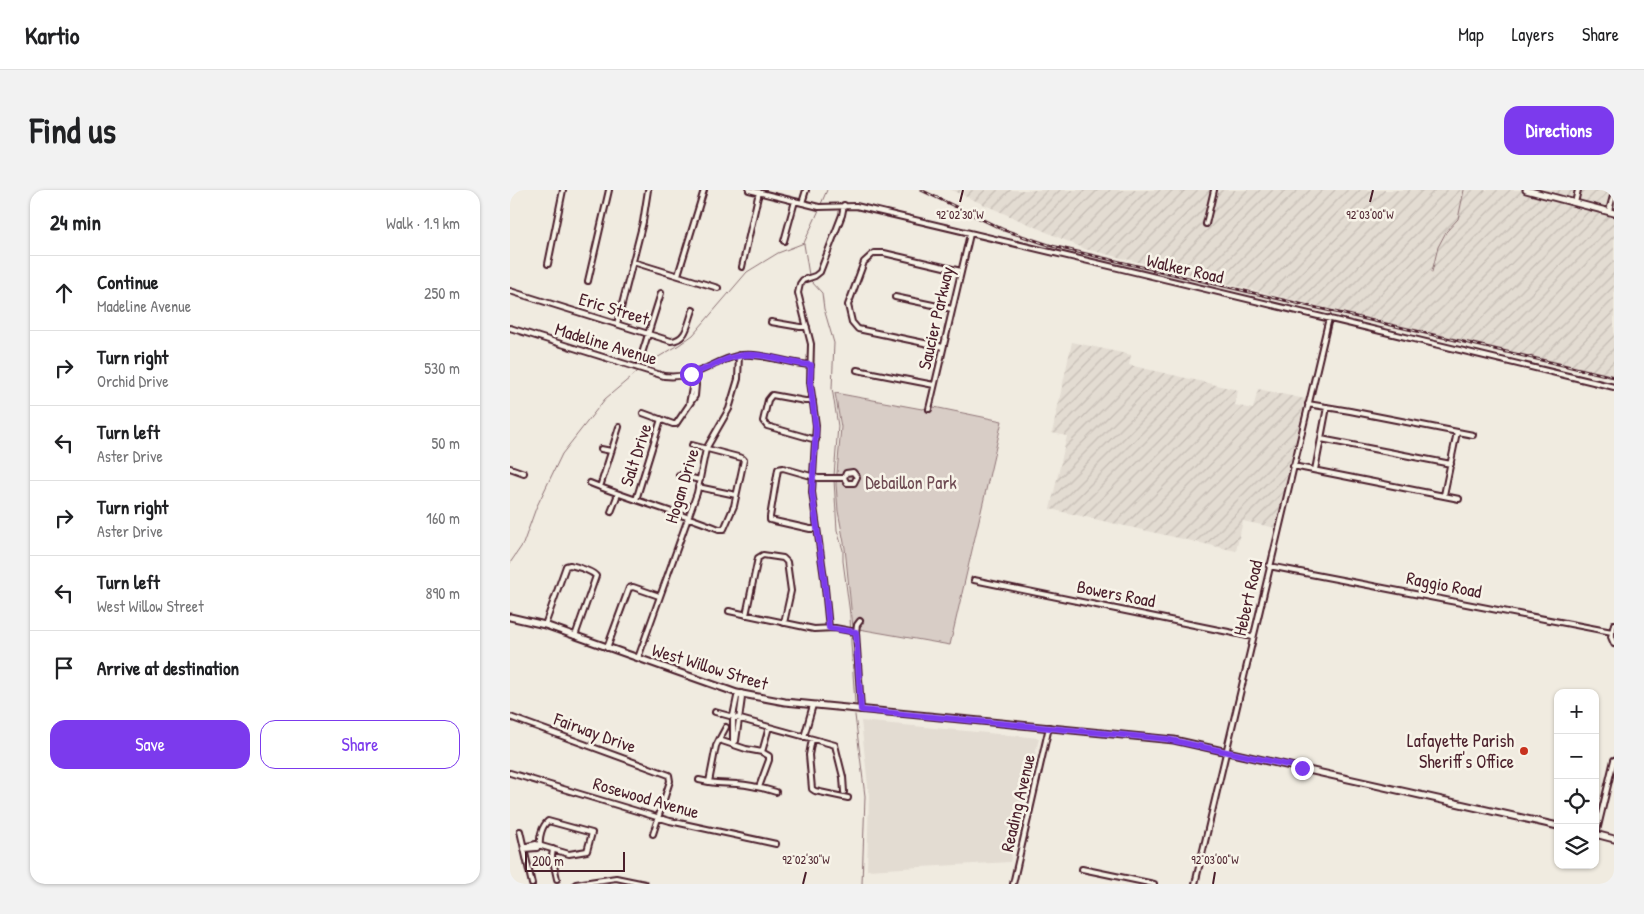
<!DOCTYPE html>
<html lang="en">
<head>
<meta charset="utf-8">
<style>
  :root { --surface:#fff; --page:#f2f2f2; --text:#202124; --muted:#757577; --line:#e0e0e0; --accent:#7c3aed }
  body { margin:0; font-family:"Patrick Hand",sans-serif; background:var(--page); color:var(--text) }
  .controls { position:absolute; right:15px; bottom:15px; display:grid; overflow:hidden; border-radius:10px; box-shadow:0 1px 4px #0004 }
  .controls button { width:45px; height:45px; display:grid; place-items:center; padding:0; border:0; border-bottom:1px solid var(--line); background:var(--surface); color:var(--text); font:25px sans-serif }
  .scale { position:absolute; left:15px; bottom:12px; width:100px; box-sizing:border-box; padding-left:5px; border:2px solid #4a1f2b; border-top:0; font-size:14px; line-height:18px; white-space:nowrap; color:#4a1f2b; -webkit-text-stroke:4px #f7f3e8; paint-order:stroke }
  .stop { position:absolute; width:15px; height:15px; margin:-11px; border:4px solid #7c3aed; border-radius:50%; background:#fff }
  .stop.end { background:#7c3aed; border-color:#fff; box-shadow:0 1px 5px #0008 }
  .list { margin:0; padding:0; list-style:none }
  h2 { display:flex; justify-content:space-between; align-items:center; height:65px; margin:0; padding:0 20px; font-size:21px }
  h2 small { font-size:16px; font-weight:400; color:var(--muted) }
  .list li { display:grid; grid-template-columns:32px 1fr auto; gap:15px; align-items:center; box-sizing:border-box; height:75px; padding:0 20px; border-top:1px solid var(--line) }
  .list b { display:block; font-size:19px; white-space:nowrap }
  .list p { margin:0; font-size:16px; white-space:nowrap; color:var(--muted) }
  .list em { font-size:16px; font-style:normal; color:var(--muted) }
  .actions { display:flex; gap:10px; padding:15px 20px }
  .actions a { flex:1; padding:11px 0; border:1px solid var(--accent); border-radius:15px; text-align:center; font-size:18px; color:var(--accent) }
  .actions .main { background:var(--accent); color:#fff }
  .icon { flex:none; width:28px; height:28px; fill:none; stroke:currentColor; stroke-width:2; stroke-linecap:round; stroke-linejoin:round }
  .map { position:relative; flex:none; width:1104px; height:694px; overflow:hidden; border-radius:15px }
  header { display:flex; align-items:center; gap:30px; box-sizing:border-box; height:70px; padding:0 25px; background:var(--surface); border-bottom:1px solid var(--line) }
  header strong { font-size:24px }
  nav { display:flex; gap:28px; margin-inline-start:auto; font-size:18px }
  .intro { display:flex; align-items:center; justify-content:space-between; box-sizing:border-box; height:120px; padding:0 30px }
  h1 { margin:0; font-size:35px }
  .button { padding:12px 22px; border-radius:15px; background:var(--accent); color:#fff; font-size:18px; font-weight:700 }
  main { display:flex; gap:30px; padding:0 30px }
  aside { flex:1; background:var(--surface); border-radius:15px; box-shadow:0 1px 4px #0004 }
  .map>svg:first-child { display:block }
</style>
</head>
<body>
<header>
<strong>Kartio</strong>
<nav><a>Map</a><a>Layers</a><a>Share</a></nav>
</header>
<div class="intro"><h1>Find us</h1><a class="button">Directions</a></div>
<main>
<aside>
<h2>24 min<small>Walk · 1.9 km</small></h2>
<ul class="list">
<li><svg class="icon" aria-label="ahead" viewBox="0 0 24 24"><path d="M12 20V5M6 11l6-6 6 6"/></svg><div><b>Continue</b><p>Madeline Avenue</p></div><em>250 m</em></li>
<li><svg class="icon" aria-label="right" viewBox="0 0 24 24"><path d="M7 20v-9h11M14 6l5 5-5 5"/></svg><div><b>Turn right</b><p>Orchid Drive</p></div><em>530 m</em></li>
<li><svg class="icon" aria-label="left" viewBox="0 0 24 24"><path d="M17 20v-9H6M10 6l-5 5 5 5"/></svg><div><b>Turn left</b><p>Aster Drive</p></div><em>50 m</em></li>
<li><svg class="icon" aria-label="right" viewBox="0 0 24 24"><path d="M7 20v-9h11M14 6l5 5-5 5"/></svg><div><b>Turn right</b><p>Aster Drive</p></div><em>160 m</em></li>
<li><svg class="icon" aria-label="left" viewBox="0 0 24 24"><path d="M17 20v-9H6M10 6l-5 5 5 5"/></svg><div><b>Turn left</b><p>West Willow Street</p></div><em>890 m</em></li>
<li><svg class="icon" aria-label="arrive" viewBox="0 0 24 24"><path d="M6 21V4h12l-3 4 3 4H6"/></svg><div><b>Arrive at destination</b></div></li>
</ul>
<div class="actions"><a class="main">Save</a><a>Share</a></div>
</aside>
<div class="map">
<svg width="1104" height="694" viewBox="0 0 1104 694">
  <defs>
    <pattern id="industrial-furrows" width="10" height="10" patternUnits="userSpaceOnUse" patternTransform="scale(1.25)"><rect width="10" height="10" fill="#e3dcd2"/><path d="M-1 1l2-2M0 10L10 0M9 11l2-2" fill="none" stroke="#c4bcb4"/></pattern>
  </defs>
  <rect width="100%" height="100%" fill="#f0ebe0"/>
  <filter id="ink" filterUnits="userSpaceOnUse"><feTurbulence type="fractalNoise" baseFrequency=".02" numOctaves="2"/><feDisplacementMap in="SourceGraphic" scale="10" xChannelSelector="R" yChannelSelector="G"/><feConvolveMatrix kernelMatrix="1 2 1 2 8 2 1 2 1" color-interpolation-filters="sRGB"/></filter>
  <g filter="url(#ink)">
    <!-- built -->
    <path fill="#e3dcd2" d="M 351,531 L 529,548 L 500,672 L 357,680 L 359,605 Z"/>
    <!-- industrial -->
    <path fill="url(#industrial-furrows)" d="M 441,0 L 1104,0 L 1104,188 L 575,59 Z
      M 562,152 L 621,165 L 619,175 L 728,200 L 725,215 L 743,219 L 748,199 L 795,209 L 766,338 L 733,331 L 726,361 L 540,319 L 557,246 L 542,243 Z"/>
    <!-- green -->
    <path fill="#d8cdc6" stroke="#917678" d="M 325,203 L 412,219 L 424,217 L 492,231 L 440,455 L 343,438 L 335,358 L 328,321 L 326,294 L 331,237 Z"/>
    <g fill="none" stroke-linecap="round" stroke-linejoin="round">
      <!-- stream -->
      <path stroke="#8b6f72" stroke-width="1" d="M 311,14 L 317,0
        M 294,54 L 299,85
        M 922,82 L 928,57 L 936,42 L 948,29 L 954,0
        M 301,91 L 312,103 L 314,119 L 324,153 L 322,198 L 328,236 L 324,286
        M 133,176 L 169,155 L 183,145 L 237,82 L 268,63 L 294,53 L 309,20
        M 324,290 L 327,340 L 333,360 L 333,371 L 340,424 L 341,453 L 345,513
        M 0,373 L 13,354 L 26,318 L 52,264 L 95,209 L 127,182
        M 345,525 L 355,606 L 352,694"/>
      <!-- minor casing -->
      <g stroke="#4a1f2b" stroke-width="8">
        <path id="minor" d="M 239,0 L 309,17 L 346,16 C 599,75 851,137 1104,197
          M 292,13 L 296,0
          M 1065,13 L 1068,0
          M 1099,21 L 1104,2
          M 696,34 L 704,0
          M 274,51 L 285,11
          M 123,72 L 208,98
          M 38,74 L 53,0
          M 232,77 L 249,2
          M 168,85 L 194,0
          M 78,91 L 99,0
          M 0,101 L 161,151 C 177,150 178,133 183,120
          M 385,107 L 442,119
          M 261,132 L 290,137 L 297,137
          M 107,134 L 133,32 L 138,0
          M 0,138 L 154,186 C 164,187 175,186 185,183 C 201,177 215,167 232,165 C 255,163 278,174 301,175
          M 433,157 L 348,139 L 342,132 L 338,115 L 354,72 L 364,63 L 374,63 L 451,81
          M 129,173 L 151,103
          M 347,180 L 424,195
          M 303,211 L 295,211 L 262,205 L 258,210 L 253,231 L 257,236 L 306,250
          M 179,214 L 182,198 L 181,184
          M 798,214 L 840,221 L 963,245
          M 419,219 L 460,44
          M 133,223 L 163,234 L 166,234 L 185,206 L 186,195 L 185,183
          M 811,249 L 941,274
          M 91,259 L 101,261
          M 783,276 L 949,309
          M 0,278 L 14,283
          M 805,280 L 817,217
          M 169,285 L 190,290
          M 80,293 C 122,310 166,322 209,339 L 214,339 L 224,316 L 234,270 L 232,268 L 182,255
          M 90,297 L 109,237
          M 188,297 L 226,305
          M 934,305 L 947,242
          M 126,310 L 151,229
          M 101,322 L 108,304
          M 307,339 L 300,339 L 260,330 L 260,327 L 268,279 L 273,278 L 308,288 L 334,288 L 337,293 L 344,293 L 347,287 L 343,282 L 336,283 L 334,288
          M 759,376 L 1102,442
          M 464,390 L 743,447
          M 219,421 L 304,439 L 325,438 L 346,442
          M 236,425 L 248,368 L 253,365 L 273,368 L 277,372 L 281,401 L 274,433
          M 350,431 L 347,435 L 346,442 L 351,520
          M 1104,434 L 1101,447 L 1104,454
          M 35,435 L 56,376 L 60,375 C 68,377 81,380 86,386 L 65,446
          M 319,438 L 314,388 L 302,302 L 306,235 L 300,192 L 301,154 L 288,103 L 290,94 L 293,90 L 305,86 L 310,82 L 332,25 L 334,15
          M 97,458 L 119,398 L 123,397 L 149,406
          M 128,468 L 187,303 L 196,259 L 219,219 L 228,189 L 229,165
          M 230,505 L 232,508 L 226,551 L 223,552 L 223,526 L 227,507 L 231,503
          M 205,522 L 325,555 L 333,587 L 334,602
          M 0,527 L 159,585 L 160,591 L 143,644
          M 294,547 L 303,515
          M 302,549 L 299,565 L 302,599 L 305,601 L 338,608
          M 209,550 L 216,537
          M 0,583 L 160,631 L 266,654
          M 189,590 L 199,592 L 206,556 L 209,550 L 236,559 L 252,562 L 259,537
          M 199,592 C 210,594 217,593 227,594 C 240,595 253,598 266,602
          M 249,597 L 259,570 L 259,566 L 252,562
          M 10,641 L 22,694
          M 1086,645 L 1104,570
          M 28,655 L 59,664 L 77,661 L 82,643 L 38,631 C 32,636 29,647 30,655
          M 14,659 L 27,658 L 28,655 L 26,654 L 17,656 L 16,658
          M 43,659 L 42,666 L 47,689
          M 572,679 L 644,694
          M 66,694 L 106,688 L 135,694
          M 503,694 L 539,537
          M 685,694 L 819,128"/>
      </g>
      <!-- major casing -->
      <g stroke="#4a1f2b" stroke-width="9">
        <path id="major" d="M 1016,0 L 1104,23
          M 0,427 L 35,435 L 227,503 L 275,512 L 664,550 L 1048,636
          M 1085,644 L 1104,649"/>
      </g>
      <!-- minor -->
      <use href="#minor" stroke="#f7f3e8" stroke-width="4"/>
      <!-- major -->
      <use href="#major" stroke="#f7f3e8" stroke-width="5"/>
      <!-- rail casing -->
      <g stroke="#4a1f2b" stroke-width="3">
        <path id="rail" d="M 411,0 L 494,40 L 542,56 L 1104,187"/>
      </g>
      <!-- rail -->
      <use href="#rail" stroke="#f7f3e8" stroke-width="1" stroke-dasharray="4" stroke-linecap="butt"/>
    </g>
  </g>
  <g fill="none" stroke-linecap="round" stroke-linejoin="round" filter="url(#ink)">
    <!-- route -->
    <path stroke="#7c3aed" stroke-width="6" d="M 181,184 C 197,180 211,169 228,166 C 253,161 277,174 301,175 L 300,192 L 306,239 L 302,302 L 314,388 L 319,438 L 346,442 L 351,520 L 656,549 L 792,578"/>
  </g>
  <!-- ticks -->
  <path fill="none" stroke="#4a1f2b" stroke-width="2" d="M 450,12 L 453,0M 860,12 L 863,0M 293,694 L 296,682M 703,694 L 705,682"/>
  <!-- markers -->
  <circle fill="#c8321e" stroke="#f7f3e8" stroke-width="2" cx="1014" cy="561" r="5"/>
  <g text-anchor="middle" stroke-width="5" stroke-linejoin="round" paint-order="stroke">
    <!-- street labels -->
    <g font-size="18" fill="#4a1f2b" stroke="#f7f3e8">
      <text transform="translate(675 79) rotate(13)" y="6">Walker Road</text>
      <text transform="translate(104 119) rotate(17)" y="6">Eric Street</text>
      <text transform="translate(426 128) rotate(-77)" y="6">Saucier Parkway</text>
      <text transform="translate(96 154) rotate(17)" y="6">Madeline Avenue</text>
      <text transform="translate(126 265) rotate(-72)" y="6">Salt Drive</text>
      <text transform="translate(172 296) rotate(-73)" y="6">Hogan Drive</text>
      <text transform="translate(934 395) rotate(11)" y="6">Raggio Road</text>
      <text transform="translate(606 404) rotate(11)" y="6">Bowers Road</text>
      <text transform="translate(738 408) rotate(-77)" y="6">Hebert Road</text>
      <text transform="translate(200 477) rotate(17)" y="6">West Willow Street</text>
      <text transform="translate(85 543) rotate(20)" y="6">Fairway Drive</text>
      <text transform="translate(136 608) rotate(16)" y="6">Rosewood Avenue</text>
      <text transform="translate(508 613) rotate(-77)" y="6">Reading Avenue</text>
    </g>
    <!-- park labels -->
    <g font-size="18" fill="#6e4a52" stroke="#f7f3e8">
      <text x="401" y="299">Debaillon Park</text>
    </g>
    <!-- poi labels -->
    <g font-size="18" fill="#4a1f2b" stroke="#f7f3e8" text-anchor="end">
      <text x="1004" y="557">Lafayette Parish<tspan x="1004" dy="21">Sheriff's Office</tspan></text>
    </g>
  </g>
  <g font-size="12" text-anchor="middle" fill="#4a1f2b" stroke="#f7f3e8" stroke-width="5" stroke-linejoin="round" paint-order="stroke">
    <text x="450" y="29">92°02'30"W</text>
    <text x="860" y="29">92°03'00"W</text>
    <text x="296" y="674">92°02'30"W</text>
    <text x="705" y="674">92°03'00"W</text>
  </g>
</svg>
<div class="controls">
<button>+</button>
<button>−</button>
<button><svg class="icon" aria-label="locate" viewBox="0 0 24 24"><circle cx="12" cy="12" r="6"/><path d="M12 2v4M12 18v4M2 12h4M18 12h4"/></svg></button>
<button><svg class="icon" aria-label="layers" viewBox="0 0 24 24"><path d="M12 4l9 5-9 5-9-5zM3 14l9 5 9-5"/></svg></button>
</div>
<div class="scale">200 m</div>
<div class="stop" style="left:181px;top:184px"></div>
<div class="stop end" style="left:792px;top:578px"></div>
</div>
</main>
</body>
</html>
